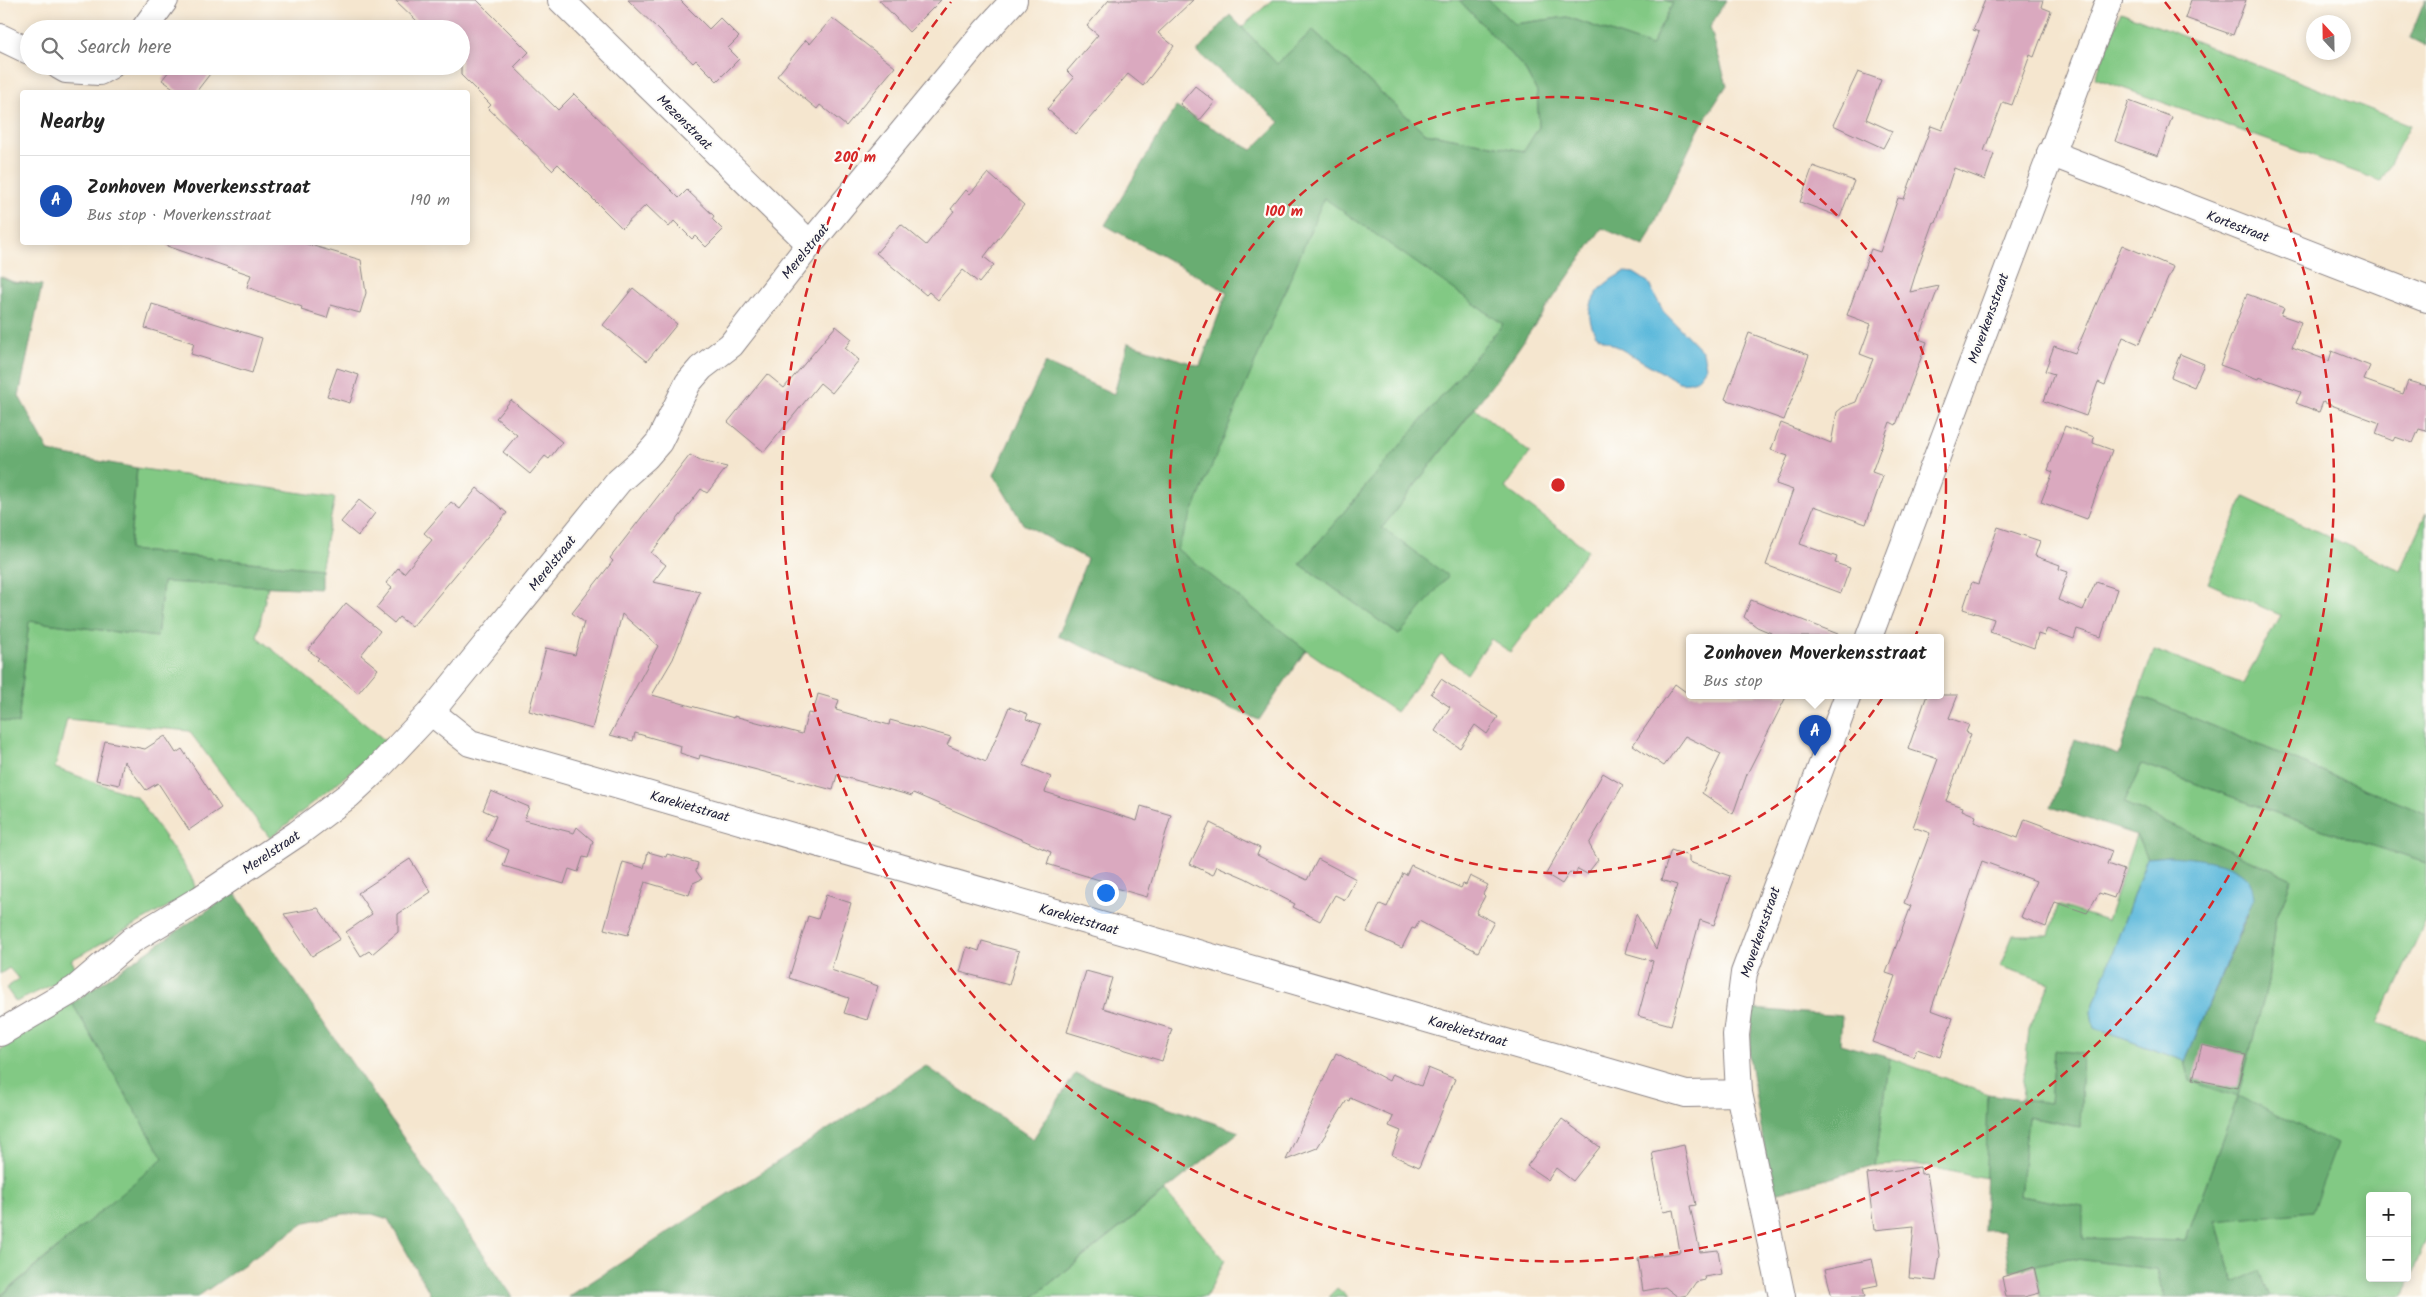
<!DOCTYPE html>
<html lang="en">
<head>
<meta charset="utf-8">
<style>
  :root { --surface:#fff; --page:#f6f6f6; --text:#222; --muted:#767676; --line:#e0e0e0; --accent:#2563eb }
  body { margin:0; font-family:Kalam,sans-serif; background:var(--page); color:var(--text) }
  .controls { position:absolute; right:15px; bottom:15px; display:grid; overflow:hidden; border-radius:5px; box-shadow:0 2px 12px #0003 }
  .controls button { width:45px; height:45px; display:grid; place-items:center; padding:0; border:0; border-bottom:1px solid var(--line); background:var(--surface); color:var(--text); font:25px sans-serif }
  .compass { position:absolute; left:2306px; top:15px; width:45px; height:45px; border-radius:50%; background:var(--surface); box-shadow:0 2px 12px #0003; rotate:338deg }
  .you { position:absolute; left:1105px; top:892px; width:18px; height:18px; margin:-12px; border:4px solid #fff; border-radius:50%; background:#1a73e8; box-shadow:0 0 0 8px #1a73e833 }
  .badge { display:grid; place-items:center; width:32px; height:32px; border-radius:50%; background:var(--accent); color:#fff; font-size:16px; font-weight:700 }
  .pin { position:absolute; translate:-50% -41px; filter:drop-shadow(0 1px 2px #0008) }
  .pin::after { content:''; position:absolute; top:26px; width:18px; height:15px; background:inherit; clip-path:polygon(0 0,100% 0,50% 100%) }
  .popup { position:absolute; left:1686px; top:634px; width:258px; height:65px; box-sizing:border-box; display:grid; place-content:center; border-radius:5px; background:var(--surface); filter:drop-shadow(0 1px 4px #0005); font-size:16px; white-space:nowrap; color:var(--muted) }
  .popup b { font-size:19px; color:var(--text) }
  .popup::after { content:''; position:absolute; left:50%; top:100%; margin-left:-10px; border:10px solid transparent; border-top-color:var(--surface) }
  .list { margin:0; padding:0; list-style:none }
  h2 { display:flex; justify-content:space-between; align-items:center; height:65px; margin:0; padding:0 20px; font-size:21px }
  h2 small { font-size:16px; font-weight:400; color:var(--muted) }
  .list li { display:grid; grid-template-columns:32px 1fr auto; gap:15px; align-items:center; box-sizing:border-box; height:90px; padding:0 20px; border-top:1px solid var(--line) }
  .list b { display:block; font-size:19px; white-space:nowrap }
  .list p { margin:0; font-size:16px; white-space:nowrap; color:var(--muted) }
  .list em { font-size:16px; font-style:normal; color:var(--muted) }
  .icon { flex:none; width:28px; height:28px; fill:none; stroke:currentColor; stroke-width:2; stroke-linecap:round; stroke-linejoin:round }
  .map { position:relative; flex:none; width:2426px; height:1297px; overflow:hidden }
  .search { position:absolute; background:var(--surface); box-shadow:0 2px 12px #0003; left:20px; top:20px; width:450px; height:55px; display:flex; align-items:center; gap:12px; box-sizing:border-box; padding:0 18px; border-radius:28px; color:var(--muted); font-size:19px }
  .panel { position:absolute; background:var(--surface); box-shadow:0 2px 12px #0003; left:20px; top:90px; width:450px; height:155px; border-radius:5px }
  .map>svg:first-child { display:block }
</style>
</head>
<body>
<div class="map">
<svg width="2426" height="1297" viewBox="0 0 2426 1297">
  <rect width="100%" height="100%" fill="#fdfcf7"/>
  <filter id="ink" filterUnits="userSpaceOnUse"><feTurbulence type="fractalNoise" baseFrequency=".02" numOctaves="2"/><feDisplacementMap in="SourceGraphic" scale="10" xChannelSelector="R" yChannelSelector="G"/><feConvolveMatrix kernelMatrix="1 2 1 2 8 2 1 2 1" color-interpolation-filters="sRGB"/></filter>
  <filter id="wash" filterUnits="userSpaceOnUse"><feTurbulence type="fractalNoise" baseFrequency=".0096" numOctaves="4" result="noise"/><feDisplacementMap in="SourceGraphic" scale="20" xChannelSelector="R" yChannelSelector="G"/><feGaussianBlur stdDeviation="1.12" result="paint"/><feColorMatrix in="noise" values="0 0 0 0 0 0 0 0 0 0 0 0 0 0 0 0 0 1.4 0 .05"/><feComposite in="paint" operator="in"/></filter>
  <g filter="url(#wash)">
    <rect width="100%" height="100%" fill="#f5e6cf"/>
    <!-- green -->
    <path fill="#82c984" stroke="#527660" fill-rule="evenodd" d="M 1272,0 L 1459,0 L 1524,68 L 1537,92 L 1539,127 L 1524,151 L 1425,133 L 1313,30 L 1277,64 L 1242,27 Z
      M 1489,0 L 1665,0 L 1673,3 L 1651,46 L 1567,17 L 1514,24 Z
      M 2121,12 L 2410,125 L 2381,181 L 2095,78 Z
      M 1324,197 L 1503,324 L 1300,564 L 1399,635 L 1382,528 L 1475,408 L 1530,453 L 1505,488 L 1588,550 L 1510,652 L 1491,639 L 1467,674 L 1441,654 L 1396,712 L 1306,650 L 1176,549 Z
      M 137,468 L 335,498 L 320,569 L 129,550 Z
      M 2244,497 L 2400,570 L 2426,513 L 2426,814 L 2138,695 L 2154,650 L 2243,684 L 2280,615 L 2208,583 Z
      M 163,582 L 268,586 L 257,637 L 387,742 L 270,838 L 189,731 L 67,719 L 55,768 L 137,797 L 186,868 L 193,880 L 196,891 L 71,960 L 79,972 L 16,1002 L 6,988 L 19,979 L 9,968 L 0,974 L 0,720 L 18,723 L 29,621 L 157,637 Z
      M 2142,764 L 2320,829 L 2426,863 L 2426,921 L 2378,1023 L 2426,1040 L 2426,1239 L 2403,1297 L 2270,1297 L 2259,1271 L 2233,1284 L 2216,1220 L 2312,1212 L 2238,1097 L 2185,1241 L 2083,1238 L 2082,1207 L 2020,1196 L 2028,1117 L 2080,1127 L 2083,1054 L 2054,1050 L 2050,1103 L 2022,1099 L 2029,1029 L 2050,983 L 2000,966 L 2013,935 L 2049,935 L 2058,905 L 2107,921 L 2136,835 L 2147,858 L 2091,1012 L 2094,1028 L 2185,1061 L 2190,1081 L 2238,1096 L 2268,982 L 2275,921 L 2292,879 L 2124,803 ZM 2370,1196 L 2407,1196 L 2407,1278 L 2370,1278 Z
      M 72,1003 L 164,1158 L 0,1296 L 0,1050 Z
      M 1890,1058 L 1988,1094 L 1986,1179 L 1916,1164 L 1875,1166 Z
      M 1165,1192 L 1225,1260 L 1206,1297 L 1033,1297 Z
      M 2068,1258 L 2156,1269 L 2166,1297 L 2041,1297 L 2035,1265 Z
      M 1337,1288 L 1348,1297 L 1328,1297 Z"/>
    <!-- forest -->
    <path fill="#69ad72" stroke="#466856" d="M 1459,0 L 1489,0 L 1514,24 L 1567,17 L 1651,46 L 1673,3 L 1665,0 L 1726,0 L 1710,27 L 1727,85 L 1698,130 L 1644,246 L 1602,228 L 1502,372 L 1382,528 L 1448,576 L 1399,635 L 1300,564 L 1503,324 L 1324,198 L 1177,549 L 1306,650 L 1259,720 L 1058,636 L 1087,559 L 1023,524 L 994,475 L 1045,363 L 1114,394 L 1128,343 L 1200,366 L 1227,292 L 1105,225 L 1176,107 L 1252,150 L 1280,122 L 1197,52 L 1230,15 L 1277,64 L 1313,30 L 1425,133 L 1524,151 L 1539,127 L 1537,92 L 1524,68 Z
      M 2425,0 L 2426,0 L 2426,46 L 2410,38 Z
      M 0,276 L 13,282 L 42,285 L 19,396 L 49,452 L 137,468 L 129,550 L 320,569 L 320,589 L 163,582 L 157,637 L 29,621 L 18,724 L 0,720 Z
      M 2138,695 L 2426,814 L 2426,863 L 2320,829 L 2142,764 L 2124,803 L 2292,879 L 2275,921 L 2268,982 L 2238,1096 L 2337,1144 L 2312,1212 L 2216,1221 L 2233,1283 L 2260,1271 L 2270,1297 L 2166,1297 L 2156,1269 L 2068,1258 L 2010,1271 L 2004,1230 L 1984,1231 L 1988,1094 L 2050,1103 L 2054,1050 L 2083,1054 L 2080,1127 L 2028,1117 L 2020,1196 L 2083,1207 L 2083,1238 L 2185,1241 L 2238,1097 L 2190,1081 L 2185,1061 L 2248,914 L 2170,856 L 2147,858 L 2136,835 L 2051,807 L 2075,739 L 2119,755 Z
      M 234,892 L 513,1297 L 432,1297 L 388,1219 L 372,1214 L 344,1214 L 306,1222 L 197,1297 L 0,1297 L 163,1158 L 72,1003 Z
      M 1753,1009 L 1842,1016 L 1840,1044 L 1890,1058 L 1875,1166 L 1772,1194 L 1749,1056 Z
      M 926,1066 L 1033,1139 L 1075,1074 L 1239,1132 L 1033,1297 L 568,1297 Z"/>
    <!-- water -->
    <path fill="#5db9db" stroke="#406e8b" d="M 1625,272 L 1634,273 L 1648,282 L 1663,311 L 1703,352 L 1706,367 C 1699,379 1694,384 1679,382 L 1596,335 C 1579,307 1599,283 1625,272 Z
      M 2170,856 C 2193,858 2236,860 2250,882 C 2252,886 2253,893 2254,897 L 2185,1061 L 2094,1028 L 2091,1012 L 2147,858 Z"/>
    <g id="blocks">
      <!-- building -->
      <path fill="#daa9bf" d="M 395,0 L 477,0 L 529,52 L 514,67 L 558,110 L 574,94 L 679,198 L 687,190 L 714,216 L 712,219 L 723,230 L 706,247 L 695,236 L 692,239 L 674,221 L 669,227 L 646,205 L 622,228 L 558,164 L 552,170 L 488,108 L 491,105 L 461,75 L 461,29 L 410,29 L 417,21 Z
        M 628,0 L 680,0 L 709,29 L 720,18 L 739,37 L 728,48 L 739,59 L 717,81 L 696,60 L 693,63 Z
        M 879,0 L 941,0 L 909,32 Z
        M 1109,0 L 1193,0 L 1158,33 L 1174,46 L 1143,86 L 1128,74 L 1076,134 L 1047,109 L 1074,78 L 1067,71 L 1098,35 L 1087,26 Z
        M 1985,0 L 2043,0 L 2041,7 L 2051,11 L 2034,57 L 2030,55 L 2012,105 L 2003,102 L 1984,151 L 1994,154 L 1985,180 L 1954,168 L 1936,223 L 1934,222 L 1918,266 L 1910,292 L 1939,286 L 1919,339 L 1927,342 L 1896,425 L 1890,422 L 1872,472 L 1883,476 L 1866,524 L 1814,506 L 1800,544 L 1837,557 L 1835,563 L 1850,568 L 1841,593 L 1766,565 L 1793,490 L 1776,484 L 1788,456 L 1771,450 L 1781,423 L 1831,443 L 1837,412 L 1843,407 L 1856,402 L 1873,359 L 1860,354 L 1871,324 L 1847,315 L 1871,249 L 1880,252 L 1898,198 L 1904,199 L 1931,126 L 1942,130 L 1979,32 L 1973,30 Z
        M 2191,0 L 2246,0 L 2233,35 L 2185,18 Z
        M 832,18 L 895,67 L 846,126 L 820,105 L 817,109 L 777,76 L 806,40 L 810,44 Z
        M 173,66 L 216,66 L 196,92 L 179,92 L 162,80 Z
        M 1858,72 L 1881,80 L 1866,119 L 1892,131 L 1883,148 L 1833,125 Z
        M 1195,86 L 1215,102 L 1199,121 L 1180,104 Z
        M 2129,101 L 2172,117 L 2158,156 L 2115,141 Z
        M 1813,166 L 1854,181 L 1840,217 L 1800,202 Z
        M 988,173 L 1024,205 L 984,257 L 994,265 L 979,283 L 963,270 L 938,300 L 929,292 L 926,295 L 876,253 L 901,224 L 926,245 L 954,211 L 951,209 L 966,190 L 970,194 Z
        M 168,242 L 300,242 L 361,260 L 366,293 L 360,313 L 331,305 L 327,318 L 301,310 L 302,307 L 247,287 L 251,275 L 167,246 Z
        M 2122,245 L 2173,267 L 2139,344 L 2123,337 L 2105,385 L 2098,382 L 2086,416 L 2044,401 L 2054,374 L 2045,371 L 2054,346 L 2075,353 Z
        M 633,288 L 677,324 L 647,361 L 603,325 Z
        M 2247,294 L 2284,308 L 2281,315 L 2301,322 L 2292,347 L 2329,361 L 2332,351 L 2370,366 L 2364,380 L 2403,394 L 2408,381 L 2426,386 L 2426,431 L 2419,429 L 2413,443 L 2395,437 L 2393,441 L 2376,434 L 2380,423 L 2323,402 L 2319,412 L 2296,403 L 2301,392 L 2259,377 L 2258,379 L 2220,365 Z
        M 152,304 L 262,338 L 252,373 L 191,354 L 194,343 L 145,328 Z
        M 836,326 L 852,339 L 845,348 L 859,360 L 832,393 L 820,383 L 764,452 L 728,422 L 767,374 L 784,388 Z
        M 1749,333 L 1809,355 L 1784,420 L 1725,399 Z
        M 2180,354 L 2204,364 L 2194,387 L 2171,377 Z
        M 337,368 L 359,375 L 350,403 L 327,396 Z
        M 511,400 L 562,442 L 549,459 L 545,456 L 530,474 L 503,452 L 517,435 L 496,418 Z
        M 2065,426 L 2094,437 L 2093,443 L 2112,450 L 2087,519 L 2041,502 L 2053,472 L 2048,470 Z
        M 690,455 L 700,461 L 727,467 L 707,493 L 701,489 L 651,553 L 666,565 L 653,582 L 700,592 L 673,659 L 652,695 L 734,718 L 734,716 L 802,734 L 808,713 L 813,714 L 818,694 L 839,700 L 836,710 L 889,725 L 890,720 L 951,737 L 947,745 L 986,762 L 1009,707 L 1028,714 L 1026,719 L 1041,724 L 1023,765 L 1051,777 L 1045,792 L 1137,821 L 1141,806 L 1171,815 L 1147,897 L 1105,885 L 1106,882 L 1047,864 L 1051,852 L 913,793 L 912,796 L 837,775 L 833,790 L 700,755 L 699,759 L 680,753 L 681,746 L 635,733 L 633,741 L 610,735 L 658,646 L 622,614 L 592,729 L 529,711 L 546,648 L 575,655 L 584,622 L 572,613 L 613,561 L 610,558 Z
        M 477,488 L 507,513 L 412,627 L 399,617 L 394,623 L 376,608 L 392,588 L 386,583 L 398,568 L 404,573 L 432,540 L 424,533 L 451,502 L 460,509 Z
        M 359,500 L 375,513 L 358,536 L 341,522 Z
        M 1998,527 L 2040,541 L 2035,556 L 2060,565 L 2059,569 L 2068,572 L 2058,600 L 2083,610 L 2096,582 L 2117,589 L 2101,637 L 2077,629 L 2074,639 L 2047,629 L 2044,636 L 2038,634 L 2034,648 L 1990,632 L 1994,619 L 1963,609 L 1972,582 L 1978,584 Z
        M 1751,600 L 1843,636 L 1843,637 L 1770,637 L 1771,633 L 1757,627 L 1744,617 Z
        M 346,603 L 380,631 L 361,655 L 378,669 L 358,693 L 317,660 L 319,658 L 308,650 Z
        M 1441,679 L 1498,717 L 1487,734 L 1475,725 L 1460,748 L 1435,731 L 1450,707 L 1431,694 Z
        M 1675,684 L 1690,695 L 1787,695 L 1747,774 L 1733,814 L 1702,793 L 1721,754 L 1685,736 L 1664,766 L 1633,745 Z
        M 1927,695 L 1958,695 L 1949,718 L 1969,725 L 1966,732 L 1971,734 L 1946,801 L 1963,807 L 1962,810 L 1976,816 L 1974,822 L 2018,838 L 2025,819 L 2112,851 L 2107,864 L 2124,870 L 2114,898 L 2099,893 L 2087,913 L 2055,902 L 2046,927 L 2021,917 L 2036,881 L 1982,861 L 1931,1010 L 1953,1018 L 1940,1057 L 1917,1049 L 1914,1057 L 1872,1042 L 1895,976 L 1886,973 L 1911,906 L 1904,903 L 1930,833 L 1913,827 L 1938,759 L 1908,749 Z
        M 165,736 L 176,753 L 182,749 L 221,808 L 189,830 L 158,783 L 146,790 L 124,761 L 119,785 L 96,780 L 105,741 L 145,749 Z
        M 1603,773 L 1623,785 L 1589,844 L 1598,860 L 1587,874 L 1578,869 L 1575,874 L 1570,872 L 1562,884 L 1546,874 Z
        M 491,791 L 529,807 L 524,820 L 574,833 L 577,827 L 593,841 L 588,858 L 583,857 L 578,872 L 569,869 L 564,884 L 503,866 L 509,850 L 486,840 L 496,816 L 483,810 Z
        M 1210,823 L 1260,848 L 1257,855 L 1307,880 L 1318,859 L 1356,879 L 1345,900 L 1335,895 L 1320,921 L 1293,907 L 1295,904 L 1245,878 L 1217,866 L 1213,875 L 1190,864 Z
        M 1671,850 L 1689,856 L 1689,862 L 1730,876 L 1714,925 L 1700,920 L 1671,1025 L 1638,1016 L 1653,961 L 1625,953 L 1636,914 L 1656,949 L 1677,885 L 1661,880 Z
        M 648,852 L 666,857 L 667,854 L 698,863 L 696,871 L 702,879 L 693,883 L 689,895 L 645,882 L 628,935 L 604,929 L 623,862 L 644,868 Z
        M 410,859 L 431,892 L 398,914 L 398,932 L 372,954 L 369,951 L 361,956 L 346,932 L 372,914 L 358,893 Z
        M 1411,865 L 1461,888 L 1463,884 L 1466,885 L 1470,876 L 1488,885 L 1483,894 L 1485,896 L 1476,913 L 1494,922 L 1478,952 L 1419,921 L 1415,929 L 1412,928 L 1402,948 L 1367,932 L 1380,904 L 1387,907 L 1403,873 L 1406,875 Z
        M 826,895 L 851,903 L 831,970 L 878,986 L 867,1020 L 844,1013 L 849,998 L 789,978 L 808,916 L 818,919 Z
        M 318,908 L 340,939 L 312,956 L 284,914 Z
        M 982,941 L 1019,951 L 1009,985 L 960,972 L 967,947 L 979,951 Z
        M 1086,971 L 1112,978 L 1103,1008 L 1172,1029 L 1162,1061 L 1067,1032 Z
        M 2202,1045 L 2246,1055 L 2237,1088 L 2193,1079 Z
        M 1336,1053 L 1389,1081 L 1392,1074 L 1421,1086 L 1428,1068 L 1455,1079 L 1419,1167 L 1392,1155 L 1401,1131 L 1389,1126 L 1393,1117 L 1350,1098 L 1349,1101 L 1347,1100 L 1317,1148 L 1286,1160 Z
        M 1562,1119 L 1600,1147 L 1573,1181 L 1556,1168 L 1548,1180 L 1527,1166 Z
        M 1684,1145 L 1696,1205 L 1690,1206 L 1700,1252 L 1718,1250 L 1722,1274 L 1704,1277 L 1705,1280 L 1696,1282 L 1687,1295 L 1678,1297 L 1665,1287 L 1643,1291 L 1638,1259 L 1680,1252 L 1673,1210 L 1663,1212 L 1652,1152 Z
        M 1920,1167 L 1921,1174 L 1927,1173 L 1940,1255 L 1936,1281 L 1909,1278 L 1914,1226 L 1874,1230 L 1867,1174 Z
        M 1872,1259 L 1878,1285 L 1863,1288 L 1865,1297 L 1832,1297 L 1825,1269 Z
        M 2034,1267 L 2040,1293 L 2024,1297 L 2006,1297 L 2002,1277 Z"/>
    </g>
  </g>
  <g filter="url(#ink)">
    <use href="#blocks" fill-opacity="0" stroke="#8c8485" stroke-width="1"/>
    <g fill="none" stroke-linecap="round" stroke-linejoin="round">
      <!-- street casing -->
      <g stroke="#8c8485" stroke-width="28">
        <path id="street" d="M 561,0 L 810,244
          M 144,29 L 165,0
          M 0,37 L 29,51
          M 59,66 L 66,70 L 99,72 L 110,66
          M 2050,153 L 2426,299
          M 1869,637 L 2109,0
          M 431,712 L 470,743 L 1686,1094 L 1739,1093
          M 0,1033 L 75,989 L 132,940 L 200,899 L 297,834 L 349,795 L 379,767 L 431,712 L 619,481 L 646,457 L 659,442 L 688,383 L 701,368 L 731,345 L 810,244 L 985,32 L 1014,0
          M 1782,1297 L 1739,1093 L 1736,1035 L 1744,973 L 1848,695"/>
      </g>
      <!-- street -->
      <use href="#street" stroke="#fff" stroke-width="26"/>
    </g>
  </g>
  <!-- distance rings -->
  <g fill="none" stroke="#d62828" stroke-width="2.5" stroke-dasharray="9 6">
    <circle cx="1558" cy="485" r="388"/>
    <path d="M2165 2A776 776 0 1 1 951 2"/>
  </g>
  <g text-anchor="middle" stroke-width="4.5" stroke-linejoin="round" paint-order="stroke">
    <!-- street labels -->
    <g font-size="14" fill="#22223b" stroke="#fdfcf7">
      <text transform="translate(685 122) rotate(45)" y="5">Mezenstraat</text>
      <text transform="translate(2238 226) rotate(21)" y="5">Kortestraat</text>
      <text transform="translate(805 251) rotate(-51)" y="5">Merelstraat</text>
      <text transform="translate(1988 318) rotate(-70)" y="5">Moverkensstraat</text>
      <text transform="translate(552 563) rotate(-51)" y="5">Merelstraat</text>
      <text transform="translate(690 806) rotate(16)" y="5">Karekietstraat</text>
      <text transform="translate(271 852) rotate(-34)" y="5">Merelstraat</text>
      <text transform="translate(1079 919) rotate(16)" y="5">Karekietstraat</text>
      <text transform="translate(1760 932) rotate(-71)" y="5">Moverkensstraat</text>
      <text transform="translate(1468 1031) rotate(16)" y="5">Karekietstraat</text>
    </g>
  </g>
  <circle cx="1558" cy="485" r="8" fill="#d62828" stroke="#fdfcf7" stroke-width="2.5"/>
  <g font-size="15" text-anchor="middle" font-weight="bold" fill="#d62828" stroke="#fdfcf7" stroke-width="4.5" stroke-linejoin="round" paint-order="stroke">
    <text x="855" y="162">200 m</text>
    <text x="1284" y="216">100 m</text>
  </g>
</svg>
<div class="controls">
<button>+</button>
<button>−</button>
</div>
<svg class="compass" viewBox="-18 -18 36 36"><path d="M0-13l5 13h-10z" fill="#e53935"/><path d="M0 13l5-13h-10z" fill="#767676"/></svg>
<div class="you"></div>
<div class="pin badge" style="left:1815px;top:756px;background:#1a4fb4">A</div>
<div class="popup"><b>Zonhoven Moverkensstraat</b>Bus stop</div>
<div class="search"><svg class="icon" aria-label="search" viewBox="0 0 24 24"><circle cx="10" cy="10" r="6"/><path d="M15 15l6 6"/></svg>Search here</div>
<section class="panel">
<h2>Nearby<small></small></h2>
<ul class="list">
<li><span class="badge" style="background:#1a4fb4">A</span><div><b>Zonhoven Moverkensstraat</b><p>Bus stop · Moverkensstraat</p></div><em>190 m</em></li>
</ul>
</section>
</div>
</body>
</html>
